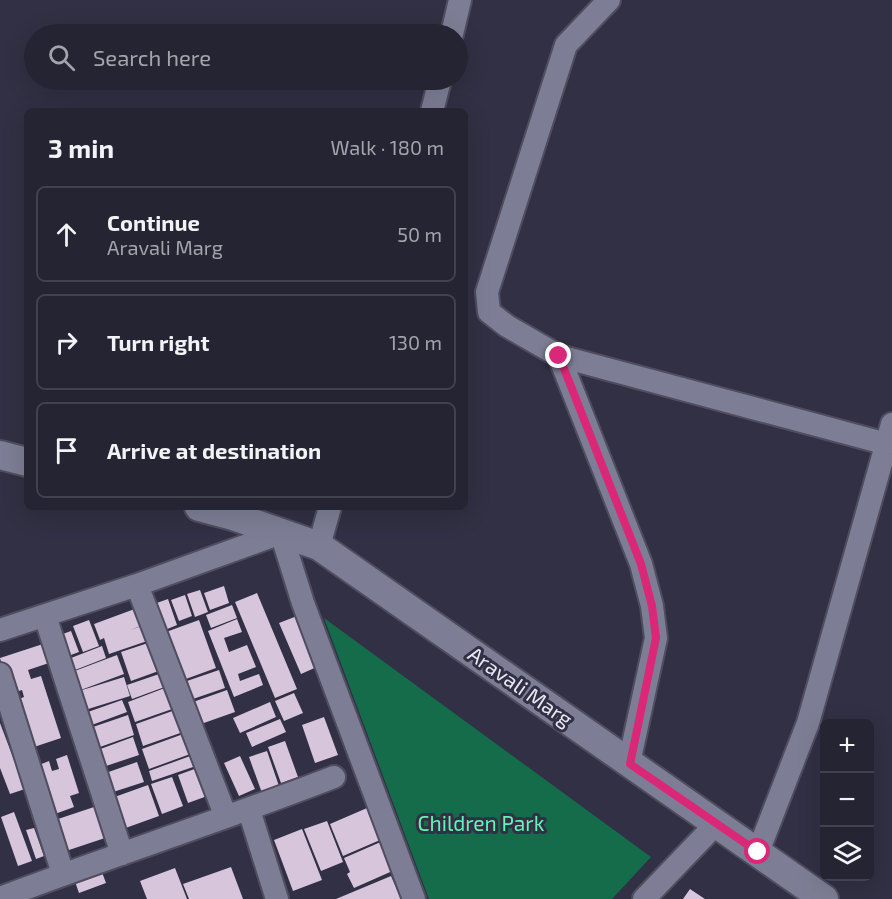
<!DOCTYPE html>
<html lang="en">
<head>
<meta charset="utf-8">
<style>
  :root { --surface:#252433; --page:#2d2c3b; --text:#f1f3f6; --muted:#a3a4ac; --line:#42414e }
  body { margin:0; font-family:"Exo 2",sans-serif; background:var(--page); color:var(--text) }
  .controls { position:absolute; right:18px; bottom:18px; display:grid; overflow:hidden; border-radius:9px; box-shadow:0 6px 24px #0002 }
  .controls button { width:54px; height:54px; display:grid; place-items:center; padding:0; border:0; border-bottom:2px solid var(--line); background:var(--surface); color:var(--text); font:30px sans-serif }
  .stop { position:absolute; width:18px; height:18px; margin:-14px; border:4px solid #db2777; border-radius:50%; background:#fff }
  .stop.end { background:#db2777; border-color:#fff; box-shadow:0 2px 6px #0008 }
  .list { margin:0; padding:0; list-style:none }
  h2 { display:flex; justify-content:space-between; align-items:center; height:78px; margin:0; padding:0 24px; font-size:26px }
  h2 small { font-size:20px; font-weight:400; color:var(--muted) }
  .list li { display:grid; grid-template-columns:39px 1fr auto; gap:18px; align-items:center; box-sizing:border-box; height:96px; margin:0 12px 12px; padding:0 12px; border:2px solid var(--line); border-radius:9px }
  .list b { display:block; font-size:22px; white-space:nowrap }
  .list p { margin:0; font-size:20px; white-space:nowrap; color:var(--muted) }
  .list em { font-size:20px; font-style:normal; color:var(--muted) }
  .icon { flex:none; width:33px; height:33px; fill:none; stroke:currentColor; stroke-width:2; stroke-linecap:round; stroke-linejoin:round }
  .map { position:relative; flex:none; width:892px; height:899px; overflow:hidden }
  .search { position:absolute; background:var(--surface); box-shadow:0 6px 24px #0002; left:24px; top:24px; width:444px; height:66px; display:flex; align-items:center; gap:15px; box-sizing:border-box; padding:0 21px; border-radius:33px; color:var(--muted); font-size:22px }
  .panel { position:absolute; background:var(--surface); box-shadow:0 6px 24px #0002; left:24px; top:108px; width:444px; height:402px; border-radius:9px }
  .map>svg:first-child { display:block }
</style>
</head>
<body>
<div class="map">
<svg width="892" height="899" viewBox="0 0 892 899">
  <rect width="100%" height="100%" fill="#313044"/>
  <!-- green -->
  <path fill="#156c4b" d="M 324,618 L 651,857 L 612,899 L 429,899 Z"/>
  <!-- building -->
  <path fill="#d7c5dc" d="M 224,586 L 229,603 L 210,610 L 204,593 Z
    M 200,590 L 208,612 L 195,617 L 187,594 Z
    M 257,593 L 297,689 L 275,698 L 235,602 Z
    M 185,595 L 192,616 L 179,621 L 171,600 Z
    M 168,599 L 177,625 L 160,632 L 151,605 Z
    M 232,605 L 237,618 L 211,628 L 206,615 Z
    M 140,607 L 146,624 L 130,630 L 151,623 L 156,638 L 109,654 L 104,638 L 100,640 L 94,624 Z
    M 297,616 L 319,666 L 301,674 L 279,623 Z
    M 237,619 L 242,632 L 224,638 L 229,652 L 247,645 L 256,667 L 238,674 L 240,681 L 259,674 L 263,685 L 234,697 L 208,631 Z
    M 89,620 L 99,646 L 83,652 L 73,626 Z
    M 199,620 L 216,668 L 183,680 L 166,632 Z
    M 71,631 L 79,652 L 68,656 L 60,635 Z
    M 154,641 L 164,669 L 131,681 L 121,652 Z
    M 46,643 L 52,662 L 28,670 L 31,679 L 41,676 L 61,738 L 28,749 L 13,701 L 24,697 L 22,690 L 10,694 L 0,658 Z
    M 102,646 L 106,658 L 75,670 L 71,658 Z
    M 117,655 L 124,674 L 78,691 L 72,672 Z
    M 219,670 L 225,688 L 190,700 L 184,682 Z
    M 165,672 L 170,685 L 132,699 L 127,685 Z
    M 124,677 L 130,696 L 85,710 L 79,691 Z
    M 170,686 L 178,707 L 135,722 L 128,702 Z
    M 227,690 L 235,712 L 201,724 L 193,702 Z
    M 294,693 L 303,713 L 284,721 L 275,701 Z
    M 122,700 L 127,712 L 89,726 L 85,713 Z
    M 270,702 L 276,717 L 240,733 L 233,718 Z
    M 178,709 L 186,731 L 143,746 L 136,724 Z
    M 128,715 L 134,735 L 97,748 L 90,728 Z
    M 324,717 L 338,755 L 315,763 L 302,725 Z
    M 280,719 L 286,732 L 252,747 L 246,733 Z
    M 0,723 L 25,789 L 10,794 L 0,768 Z
    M 186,733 L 193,753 L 149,769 L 142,749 Z
    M 133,737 L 139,755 L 100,768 L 95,751 Z
    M 285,741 L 298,777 L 281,783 L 268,747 Z
    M 267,751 L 279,786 L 262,793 L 249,757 Z
    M 67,755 L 79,793 L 70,796 L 74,807 L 55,814 L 39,765 L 49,761 L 52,771 L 59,769 L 56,759 Z
    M 193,755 L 196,766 L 152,781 L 149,771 Z
    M 240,756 L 255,789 L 239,796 L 224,763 Z
    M 137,762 L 144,782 L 107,794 L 100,775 Z
    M 200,767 L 210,795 L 188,803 L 178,775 Z
    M 172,777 L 183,806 L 162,814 L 151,784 Z
    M 148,785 L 159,816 L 120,830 L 109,799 Z
    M 374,805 L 387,837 L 343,856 L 330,824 Z
    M 97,806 L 108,837 L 63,852 L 52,821 Z
    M 14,812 L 32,861 L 18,866 L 1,817 Z
    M 327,821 L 343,862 L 321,871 L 304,829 Z
    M 34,828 L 44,856 L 36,859 L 26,830 Z
    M 302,829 L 322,880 L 293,891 L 274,840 Z
    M 383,841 L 397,869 L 354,888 L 347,874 L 350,872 L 344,858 Z
    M 100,867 L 106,883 L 79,893 L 73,876 Z
    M 231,867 L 243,899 L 189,899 L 183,884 Z
    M 175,868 L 187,899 L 147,899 L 140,881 Z
    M 391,876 L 401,899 L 336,899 Z
    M 690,889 L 705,899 L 683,899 Z"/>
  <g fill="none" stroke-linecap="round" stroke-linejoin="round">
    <!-- minor casing -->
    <g stroke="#4f4d5f" stroke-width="26">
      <path id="minor" d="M 609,0 L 566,45 L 487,292 L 489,312 L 507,326 L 559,356 L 887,444
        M 452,34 L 460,0
        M 432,111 L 440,80
        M 559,356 L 641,564 L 652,606 L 656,638 L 629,763
        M 319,546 L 330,507
        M 137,585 L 226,817
        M 45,616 L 122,854
        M 0,630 L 137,585 L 281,533 L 303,603 L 414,899
        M 0,674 L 63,874
        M 249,810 L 277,899
        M 758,852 L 808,723 L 892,424
        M 0,898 C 111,856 223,820 334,777
        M 644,899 L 716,824"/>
    </g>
    <!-- tertiary casing -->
    <g stroke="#4f4d5f" stroke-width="32">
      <path id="tertiary" d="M 0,455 L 27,462
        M 199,507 L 233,516 L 319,546 L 824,899"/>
    </g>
    <!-- minor -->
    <use href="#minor" stroke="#7d7d95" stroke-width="22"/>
    <!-- tertiary -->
    <use href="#tertiary" stroke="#7d7d95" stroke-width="28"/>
  </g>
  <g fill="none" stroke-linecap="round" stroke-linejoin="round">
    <!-- route -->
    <path stroke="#db2777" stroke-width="8" d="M 559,356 L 641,564 L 652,606 L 656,638 L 630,764 L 758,852"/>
  </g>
  <g text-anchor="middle" stroke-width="6" stroke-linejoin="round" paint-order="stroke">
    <!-- street labels -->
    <g font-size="21" fill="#e8e8f5" stroke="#313044">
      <text transform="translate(520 687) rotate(35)" y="7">Aravali Marg</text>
    </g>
    <!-- park labels -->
    <g font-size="21" fill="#61f6b7" stroke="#313044">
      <text x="481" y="831">Children Park</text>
    </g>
  </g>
</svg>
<div class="controls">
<button>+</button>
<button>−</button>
<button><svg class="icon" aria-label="layers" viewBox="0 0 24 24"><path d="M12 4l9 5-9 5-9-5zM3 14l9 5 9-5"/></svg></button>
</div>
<div class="stop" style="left:758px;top:852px"></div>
<div class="stop end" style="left:559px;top:356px"></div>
<div class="search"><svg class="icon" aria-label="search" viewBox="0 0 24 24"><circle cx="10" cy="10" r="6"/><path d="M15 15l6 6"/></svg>Search here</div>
<section class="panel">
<h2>3 min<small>Walk · 180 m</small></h2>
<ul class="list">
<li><svg class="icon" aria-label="ahead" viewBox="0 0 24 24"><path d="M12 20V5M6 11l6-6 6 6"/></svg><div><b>Continue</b><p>Aravali Marg</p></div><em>50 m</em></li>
<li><svg class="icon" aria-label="right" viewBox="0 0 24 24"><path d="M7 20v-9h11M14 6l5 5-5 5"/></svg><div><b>Turn right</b></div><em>130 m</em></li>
<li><svg class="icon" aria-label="arrive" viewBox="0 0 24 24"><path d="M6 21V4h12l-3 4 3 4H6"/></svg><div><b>Arrive at destination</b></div></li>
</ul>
</section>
</div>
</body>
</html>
